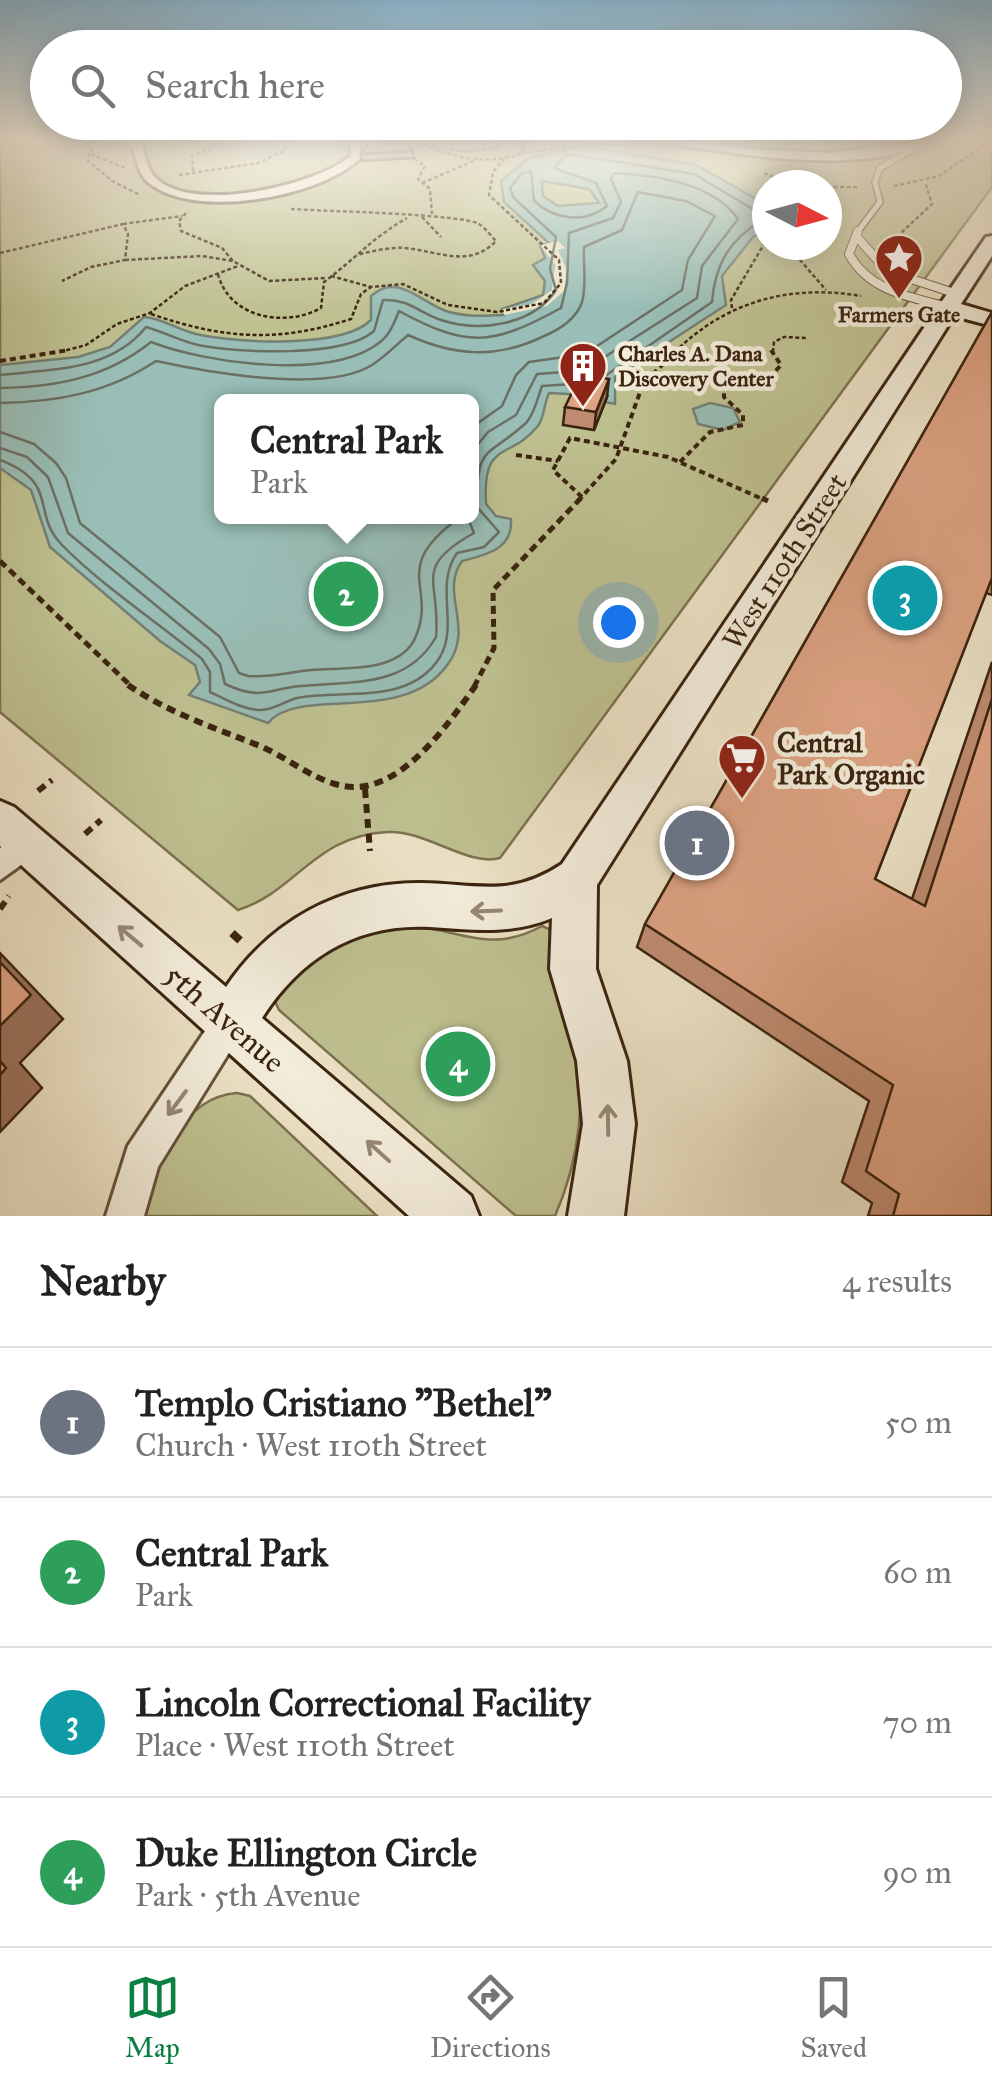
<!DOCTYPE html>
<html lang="en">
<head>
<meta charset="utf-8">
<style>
  :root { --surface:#fff; --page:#f6f6f6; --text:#222; --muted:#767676; --line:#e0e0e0; --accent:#0b8043 }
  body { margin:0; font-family:"IM FELL Great Primer",serif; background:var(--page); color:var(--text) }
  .compass { position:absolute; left:752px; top:170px; width:90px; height:90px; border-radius:50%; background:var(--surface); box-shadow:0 5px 25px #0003; rotate:96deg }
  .you { position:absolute; left:618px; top:622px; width:35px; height:35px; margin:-25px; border:8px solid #fff; border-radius:50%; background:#1a73e8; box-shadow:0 0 0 15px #1a73e833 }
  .badge { display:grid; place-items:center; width:65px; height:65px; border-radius:50%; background:var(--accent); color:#fff; font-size:32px; font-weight:700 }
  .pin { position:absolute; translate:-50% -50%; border:5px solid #fff; box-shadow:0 2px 10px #0006 }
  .popup { position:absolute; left:214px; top:394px; width:265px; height:130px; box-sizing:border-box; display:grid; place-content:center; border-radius:15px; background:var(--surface); filter:drop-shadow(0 2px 8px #0005); font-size:32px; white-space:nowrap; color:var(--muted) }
  .popup b { font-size:38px; color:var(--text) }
  .popup::after { content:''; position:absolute; left:50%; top:100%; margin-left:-20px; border:20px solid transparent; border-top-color:var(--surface) }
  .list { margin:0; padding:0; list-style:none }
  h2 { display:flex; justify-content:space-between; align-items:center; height:130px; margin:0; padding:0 40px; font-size:42px }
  h2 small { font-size:32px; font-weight:400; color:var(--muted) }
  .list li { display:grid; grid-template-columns:65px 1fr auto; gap:30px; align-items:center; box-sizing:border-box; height:150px; padding:0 40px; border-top:2px solid var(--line) }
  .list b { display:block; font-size:38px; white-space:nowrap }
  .list p { margin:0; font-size:32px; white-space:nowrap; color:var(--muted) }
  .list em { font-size:32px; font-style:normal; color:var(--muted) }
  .icon { flex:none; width:55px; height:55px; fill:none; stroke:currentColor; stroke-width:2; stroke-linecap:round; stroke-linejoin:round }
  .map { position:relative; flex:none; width:992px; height:1216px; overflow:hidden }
  .search { position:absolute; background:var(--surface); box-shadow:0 5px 25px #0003; left:30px; right:30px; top:30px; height:110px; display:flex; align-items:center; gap:25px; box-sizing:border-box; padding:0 35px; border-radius:55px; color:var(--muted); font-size:38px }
  .sheet { height:730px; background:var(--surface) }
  nav { display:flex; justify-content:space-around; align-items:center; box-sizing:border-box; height:140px; border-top:2px solid var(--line); background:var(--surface); font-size:28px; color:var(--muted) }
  nav a { display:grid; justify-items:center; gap:5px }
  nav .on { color:var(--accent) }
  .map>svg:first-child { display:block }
</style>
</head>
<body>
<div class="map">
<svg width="992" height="1216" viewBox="0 0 992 1216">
  <rect width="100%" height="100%" fill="#ede3c7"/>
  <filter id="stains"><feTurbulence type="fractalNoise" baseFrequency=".002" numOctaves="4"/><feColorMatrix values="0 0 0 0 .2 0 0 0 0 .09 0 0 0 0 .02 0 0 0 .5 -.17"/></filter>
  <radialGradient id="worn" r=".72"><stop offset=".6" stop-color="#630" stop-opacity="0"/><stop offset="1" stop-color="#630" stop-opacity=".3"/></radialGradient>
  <!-- green -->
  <path fill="#bfc191" stroke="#7c7250" stroke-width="2.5" fill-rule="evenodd" d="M 0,139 L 992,139 L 992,187 L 500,858 C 468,867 426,830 388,832 C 315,835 296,892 238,910 L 0,712 ZM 767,185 L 827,185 L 827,245 L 767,245 ZM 221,402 L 471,402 L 471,516 L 221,516 Z
    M 402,925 C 457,927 488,956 542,926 L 549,929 C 552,941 547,954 550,967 C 553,990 564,1012 571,1034 C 589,1093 579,1161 555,1216 L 516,1216 L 279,1010 L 274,999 C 293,954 358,931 402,925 Z
    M 237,1093 L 250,1096 L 377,1216 L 142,1216 C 156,1168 179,1097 237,1093 Z"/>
  <!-- water -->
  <path fill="#99beb7" stroke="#738074" stroke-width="2.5" fill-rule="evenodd" d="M 582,146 L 696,165 L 767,205 L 765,231 L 753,237 L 722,276 L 726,305 L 615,377 L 615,404 L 605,402 L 607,396 L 549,393 C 543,406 545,418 537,427 C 509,461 482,439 486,504 L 496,516 L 511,519 C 513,550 485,555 462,561 C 439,593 475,627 448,664 C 404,727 299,685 268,723 L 189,695 L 200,682 L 195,665 L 160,641 L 50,547 L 31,490 L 0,468 L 0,365 L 78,357 L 110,347 L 144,317 C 162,318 178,330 196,334 C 236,343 342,349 371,320 L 371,296 C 398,272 420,302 446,311 C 464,317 484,316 504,315 L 502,309 L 543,295 L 545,281 L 533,265 L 545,258 L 540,245 L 549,243 L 504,202 L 501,181 L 529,158 ZM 542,181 L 589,189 L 599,203 L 558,206 L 543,196 ZM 221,402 L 471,402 L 471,516 L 221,516 Z
    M 710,403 L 733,408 L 740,422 L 723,430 L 698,424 L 693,409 Z"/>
  <!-- pier -->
  <path fill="#ede3c7" d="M 558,241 L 565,248 L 558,250 L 567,270 L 564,291 L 547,306 L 504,315 L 502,309 L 532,304 L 552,290 L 555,265 L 540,245 Z"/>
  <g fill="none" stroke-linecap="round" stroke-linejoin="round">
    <!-- shore -->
    <path stroke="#6a7063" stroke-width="2.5" d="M 0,375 C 53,369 111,371 146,327 C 164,332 180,341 198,345 C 237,353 344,358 374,331 L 383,300 C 409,299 418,312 441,320 C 480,333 533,325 556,290 L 550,269 L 556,237 L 513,197 L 510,188 L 522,173 L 531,172 L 534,201 C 555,220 585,224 607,206 L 596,183 L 554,168 L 567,154 L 694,174 L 761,214 L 761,221 C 729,240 715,265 712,302 L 605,376
      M 0,388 C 56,387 106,378 151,342 C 205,363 329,381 379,343 C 390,335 394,323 399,311 C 469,349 493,345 561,308 L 567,283 L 569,233 L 613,218 L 621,202 L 611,179 L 614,173 C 655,175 713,183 738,219 L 702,266 L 697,298 L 603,358 L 593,370 L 537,374 L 516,415 L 488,432 L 471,453
      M 0,403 C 56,402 108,393 156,361 C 207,372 326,394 372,365 C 385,357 396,345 408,335 C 454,356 496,359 542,337 C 559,330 576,320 582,302 C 587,286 583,263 584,247 L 622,230 L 638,192 L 686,201 L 715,216 L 688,260 L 682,290 L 585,354 L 529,362 L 516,375 L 502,406 L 471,428
      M 0,432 L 34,444 L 56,463 L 66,478 L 80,523 L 220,637 L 239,673 L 248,676 C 270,678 289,672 311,670 C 343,667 401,674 416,636 C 436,588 393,570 451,524 L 451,516
      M 0,448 L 27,457 L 48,477 L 68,533 L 209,649 L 220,664 L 225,684 C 262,701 266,689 301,686 C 353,681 407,688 436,637 C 441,580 411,568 474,533 L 467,516
      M 0,460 C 60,483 31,512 61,544 C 102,586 156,621 202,659 L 210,672 L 210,692 C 225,699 243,710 261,710 C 274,710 285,701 297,698 C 344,689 410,706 440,657 C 459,624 434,586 457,553 L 484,547 L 499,532 L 477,507 C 477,443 485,460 526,423 C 534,415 538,397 542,386 L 573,384"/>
    <!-- stream -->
    <path stroke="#738074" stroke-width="4" d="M 551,139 L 569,147"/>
    <!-- lane-far1 casing -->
    <g stroke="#67533d" stroke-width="8">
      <path id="lane-far1" d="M 856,234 L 880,202 L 875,182 L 880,168 L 931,139"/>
    </g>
    <!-- lane casing -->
    <g stroke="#67533d" stroke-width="10">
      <path id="lane" d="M 858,231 L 849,254 C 869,291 910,297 948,307
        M 857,237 L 887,271 L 957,294"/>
    </g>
    <!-- street casing -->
    <g stroke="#67533d" stroke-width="6">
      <path id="street" d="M 129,139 L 139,139 C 145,149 145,165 153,175 C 186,216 316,186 351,156 L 349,139 L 359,139 L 361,157 C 323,197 193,221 148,182 C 136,172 136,152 129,139 Z
        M 660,139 L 765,150 L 832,153 L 936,139 C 877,171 778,160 713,150 C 696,147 675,146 660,139 Z
        M 25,831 L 35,835 L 39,845 L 35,855 L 0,880 L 0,848 Z
        M 231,1005 L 243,1010 L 248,1022 L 158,1167 L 144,1216 L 106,1216 L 128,1146 L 219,1010 Z"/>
    </g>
    <!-- secondary casing -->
    <g stroke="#3a230f" stroke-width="6">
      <path id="secondary" d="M 992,236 L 992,256 L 961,304 L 992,313 L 992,326 L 954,316 L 597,885 L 596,969 L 627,1061 L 635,1124 L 624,1216 L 568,1216 L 583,1124 L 577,1061 L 550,969 L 552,918 C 511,935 474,930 430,927 C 357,923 301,957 262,1018 L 471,1196 L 479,1216 L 409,1216 L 0,846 L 0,801 L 14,807 L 226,987 C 270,921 341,882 421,883 C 478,884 511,898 562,864 L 938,307 L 986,237 Z"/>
    </g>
    <!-- path-far4 -->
    <path stroke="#3a230f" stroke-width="2.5" stroke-dasharray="4 2.5" stroke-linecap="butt" d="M 411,139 C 447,156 484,167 523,153 L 523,139
      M 87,143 L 92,149 L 87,160 L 112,181 L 140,195
      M 431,146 L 467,152 L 498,147 L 499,139
      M 523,153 L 591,144 L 646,146
      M 91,154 L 125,168
      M 409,155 L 425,166 L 418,179 L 430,189 L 432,214
      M 193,171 L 192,156 L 214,148 L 214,139
      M 764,173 L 794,185
      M 179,175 L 258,163 L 284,151 L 286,139
      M 422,183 L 478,159
      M 894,186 L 939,176 L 992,139
      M 827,187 L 858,187
      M 291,209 C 321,211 464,214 479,224 C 485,228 491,236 496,241 C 469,269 438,251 405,248 C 389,247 372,251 357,255
      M 186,213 L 179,221 L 181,231 L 222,248 L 233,261
      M 422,217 L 441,237
      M 123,224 L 182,216
      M 787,245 L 826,290
      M 893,250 L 901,233 L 932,204 L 925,182
      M 0,253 L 123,224 L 128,234 L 125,260 L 91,267 L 62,281
      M 125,260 L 202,256 L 233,261 L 269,281 L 326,278
      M 218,274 C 229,318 285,328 321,308 L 324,282 C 355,259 372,238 407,218
      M 331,276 L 371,287 L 403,284 L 448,305 L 497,312 L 544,303 L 561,283 L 559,260 L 489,195 L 493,172 L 504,159
      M 732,308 L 731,300 L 767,239
      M 151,314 C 224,339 277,343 351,319 L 361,294 L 371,287
      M 60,352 L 86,345 L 117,324 L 150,313 L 185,286 L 238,266
      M 675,352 C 726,301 791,284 861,296
      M 773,352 L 774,342 L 784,337 L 808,338"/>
    <!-- path-far3 -->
    <path stroke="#3a230f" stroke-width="4" stroke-dasharray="6 4" stroke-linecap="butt" d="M 0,361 L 69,350
      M 516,455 L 558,461
      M 680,462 L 710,432 L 743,425 L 743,415 L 724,397 L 724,385 L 737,378 L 772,375 L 781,365 L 771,350
      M 582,497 L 553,470 L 570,438 L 668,457 L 767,501
      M 578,501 L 616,459 L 643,384 L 677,350"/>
    <!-- path-far2 -->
    <path stroke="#3a230f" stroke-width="5" stroke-dasharray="8 5" stroke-linecap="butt" d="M 762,498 L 768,501
      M 0,561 L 132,687
      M 474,687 L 494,648 L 493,590 L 581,498"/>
    <!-- path-far1 -->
    <path stroke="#3a230f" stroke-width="6" stroke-dasharray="9 6" stroke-linecap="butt" d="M 128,685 C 169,713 215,728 260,746 C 286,757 308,776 335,784 C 395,803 446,727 476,685
      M 365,789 L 370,851
      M 38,791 L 52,780
      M 85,834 L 101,820
      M 0,909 L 9,896"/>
    <!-- path -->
    <path stroke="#3a230f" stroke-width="8" stroke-dasharray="11 8" stroke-linecap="butt" d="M 232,933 L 244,944"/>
    <!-- lane-far1 -->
    <use href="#lane-far1" stroke="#f3eddb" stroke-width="5"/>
    <!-- lane -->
    <use href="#lane" stroke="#f3eddb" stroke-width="8"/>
    <!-- street -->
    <use href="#street" fill="#f3eddb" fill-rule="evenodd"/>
    <!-- secondary -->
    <use href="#secondary" fill="#f3eddb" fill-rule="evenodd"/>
  </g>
  <!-- wall -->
  <path fill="#bf8c71" stroke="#3a230f" stroke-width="2.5" d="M 363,139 L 404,139 L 413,151 L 414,158 L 362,161 L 361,154 L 368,144 Z
    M 992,312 L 992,595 L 986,593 L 875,879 L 912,899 L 992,662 L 992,1216 L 868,1216 L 872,1203 L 842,1182 L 869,1101 L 637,947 L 645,924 Z
    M 607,397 L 594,430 L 563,425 L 565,407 Z"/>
  <!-- shaded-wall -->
  <path fill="#9b725c" stroke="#3a230f" stroke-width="2.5" d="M 609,379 L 607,397 L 594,430 L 596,412 Z
    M 0,953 L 63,1019 L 20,1063 L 42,1088 L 0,1132 Z"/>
  <!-- building -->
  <path fill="#dea383" stroke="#3a230f" stroke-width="2.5" d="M 369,139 L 404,139 L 413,151 L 361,154 L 370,140 Z
    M 992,312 L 992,578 L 875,879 L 925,906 L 992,699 L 992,1216 L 893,1216 L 899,1194 L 866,1171 L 893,1085 L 645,924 Z
    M 581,374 L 609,379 L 596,412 L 565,407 Z
    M 0,962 L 31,995 L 0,1026 Z
    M 0,1061 L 6,1068 L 0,1075 Z"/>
  <!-- one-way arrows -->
  <defs><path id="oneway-shaft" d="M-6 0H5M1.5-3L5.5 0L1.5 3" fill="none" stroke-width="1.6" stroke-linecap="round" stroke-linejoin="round" transform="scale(2.5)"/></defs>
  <g stroke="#968875">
    <use href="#oneway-shaft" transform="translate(486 911) rotate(178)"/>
    <use href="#oneway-shaft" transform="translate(130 936) rotate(-140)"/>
    <use href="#oneway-shaft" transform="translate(177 1103) rotate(127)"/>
    <use href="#oneway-shaft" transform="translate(608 1120) rotate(-91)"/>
    <use href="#oneway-shaft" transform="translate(378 1151) rotate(-138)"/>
  </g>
  <!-- sky -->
  <linearGradient id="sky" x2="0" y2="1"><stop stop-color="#88b8d4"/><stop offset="0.45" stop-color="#f7f2e6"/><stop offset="1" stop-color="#f7f2e6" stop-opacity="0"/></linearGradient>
  <rect width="992" height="309" fill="url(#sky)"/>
  <!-- icons -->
  <defs>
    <g id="sight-pin" transform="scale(2.5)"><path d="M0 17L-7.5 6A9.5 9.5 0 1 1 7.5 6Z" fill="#8f2418" stroke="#f3eddb"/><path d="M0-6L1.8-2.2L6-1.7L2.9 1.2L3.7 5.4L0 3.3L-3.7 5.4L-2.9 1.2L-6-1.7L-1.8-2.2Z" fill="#fff"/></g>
    <g id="building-pin" transform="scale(2.5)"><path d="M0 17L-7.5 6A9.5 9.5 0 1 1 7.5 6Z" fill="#8f2418" stroke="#f3eddb"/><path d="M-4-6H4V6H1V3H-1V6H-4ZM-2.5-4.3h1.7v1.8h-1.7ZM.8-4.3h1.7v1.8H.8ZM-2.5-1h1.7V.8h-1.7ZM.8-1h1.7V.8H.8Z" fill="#fff"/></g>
    <g id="supermarket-pin" transform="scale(2.5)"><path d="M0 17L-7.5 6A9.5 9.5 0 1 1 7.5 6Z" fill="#8f2418" stroke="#f3eddb"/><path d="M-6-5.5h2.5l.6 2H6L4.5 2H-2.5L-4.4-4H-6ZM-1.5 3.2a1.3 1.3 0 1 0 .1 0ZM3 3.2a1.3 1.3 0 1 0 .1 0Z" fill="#fff"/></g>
  </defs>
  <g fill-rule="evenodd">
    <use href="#sight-pin" x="899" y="258"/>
    <use href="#building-pin" x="583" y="366"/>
    <use href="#supermarket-pin" x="742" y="758"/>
  </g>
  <g text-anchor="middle" stroke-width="9" stroke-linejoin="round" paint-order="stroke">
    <!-- far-poi labels -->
    <g font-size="22" font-weight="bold" fill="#3a230f" stroke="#f3eddb">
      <text x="899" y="322">Farmers Gate</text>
      <text x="618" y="361" text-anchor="start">Charles A. Dana<tspan x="618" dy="25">Discovery Center</tspan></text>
    </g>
    <!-- street labels -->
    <g font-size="28" fill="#3a230f" stroke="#f3eddb">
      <text transform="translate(784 561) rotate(-57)" y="10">West 110th Street</text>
    </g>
    <!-- poi labels -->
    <g font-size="28" font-weight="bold" fill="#3a230f" stroke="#f3eddb" text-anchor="start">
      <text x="777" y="752">Central<tspan x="777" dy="32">Park Organic</tspan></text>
    </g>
    <!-- near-street labels -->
    <g font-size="32" fill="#3a230f" stroke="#f3eddb">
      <text transform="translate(225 1018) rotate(41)" y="11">5th Avenue</text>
    </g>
  </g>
  <rect width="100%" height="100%" filter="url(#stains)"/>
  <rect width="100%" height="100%" fill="url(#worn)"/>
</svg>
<svg class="compass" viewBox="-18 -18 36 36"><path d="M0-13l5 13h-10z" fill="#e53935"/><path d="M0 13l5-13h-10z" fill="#767676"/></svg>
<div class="you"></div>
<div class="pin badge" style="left:697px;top:843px;background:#6b7280">1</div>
<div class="pin badge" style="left:346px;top:594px;background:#2e9e5b">2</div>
<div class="popup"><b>Central Park</b>Park</div>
<div class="pin badge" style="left:905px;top:598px;background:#0f9aa8">3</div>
<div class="pin badge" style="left:458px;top:1064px;background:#2e9e5b">4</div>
<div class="search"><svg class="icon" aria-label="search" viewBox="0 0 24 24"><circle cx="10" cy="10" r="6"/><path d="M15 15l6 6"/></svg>Search here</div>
</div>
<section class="sheet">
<h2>Nearby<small>4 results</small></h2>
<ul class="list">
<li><span class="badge" style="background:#6b7280">1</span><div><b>Templo Cristiano &quot;Bethel&quot;</b><p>Church · West 110th Street</p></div><em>50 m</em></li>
<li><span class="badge" style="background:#2e9e5b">2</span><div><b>Central Park</b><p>Park</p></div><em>60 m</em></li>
<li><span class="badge" style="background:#0f9aa8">3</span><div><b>Lincoln Correctional Facility</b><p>Place · West 110th Street</p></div><em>70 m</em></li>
<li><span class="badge" style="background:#2e9e5b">4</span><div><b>Duke Ellington Circle</b><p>Park · 5th Avenue</p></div><em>90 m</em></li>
</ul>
</section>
<nav>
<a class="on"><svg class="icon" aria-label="map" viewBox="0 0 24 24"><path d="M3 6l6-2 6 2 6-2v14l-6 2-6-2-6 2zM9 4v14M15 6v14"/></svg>Map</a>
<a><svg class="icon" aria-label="directions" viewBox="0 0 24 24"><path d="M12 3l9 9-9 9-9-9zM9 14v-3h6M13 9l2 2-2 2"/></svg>Directions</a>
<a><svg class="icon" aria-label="saved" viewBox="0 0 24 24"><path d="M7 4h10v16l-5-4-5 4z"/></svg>Saved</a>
</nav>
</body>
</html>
